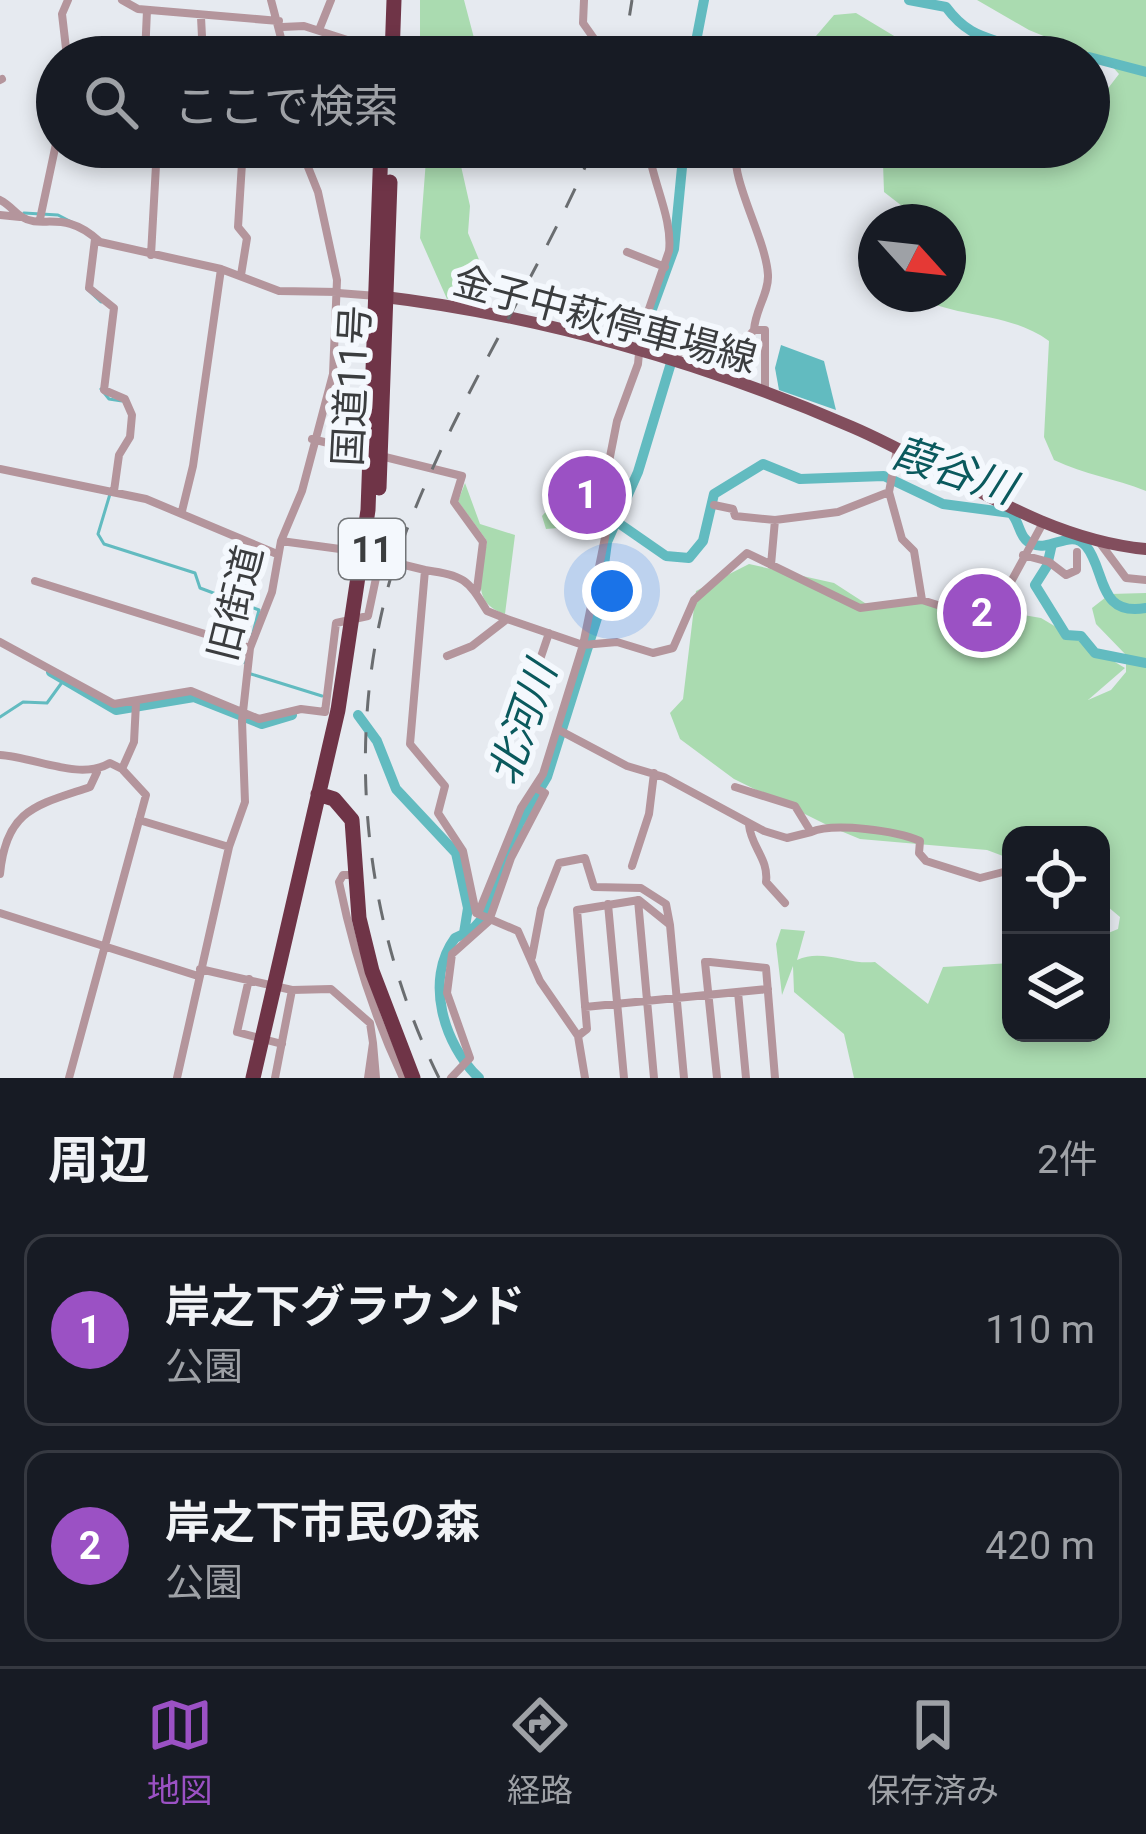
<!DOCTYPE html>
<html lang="ja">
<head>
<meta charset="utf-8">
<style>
  :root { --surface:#171b24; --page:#20242c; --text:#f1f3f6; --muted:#9ea1a6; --line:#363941; --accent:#9b51c4 }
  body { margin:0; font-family:Roboto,"Noto Sans JP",sans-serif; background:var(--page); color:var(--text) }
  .controls { position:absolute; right:36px; bottom:36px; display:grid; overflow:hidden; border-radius:24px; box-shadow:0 6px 18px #0003 }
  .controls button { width:108px; height:108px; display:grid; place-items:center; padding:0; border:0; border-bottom:3px solid var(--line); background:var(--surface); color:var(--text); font:60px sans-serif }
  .compass { position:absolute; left:858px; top:204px; width:108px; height:108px; border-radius:50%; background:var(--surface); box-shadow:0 6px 18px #0003; rotate:117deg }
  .you { position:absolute; left:612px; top:591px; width:42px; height:42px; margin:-30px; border:9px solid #fff; border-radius:50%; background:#1a73e8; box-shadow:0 0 0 18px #1a73e833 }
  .badge { display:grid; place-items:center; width:78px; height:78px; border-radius:50%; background:var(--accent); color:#fff; font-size:39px; font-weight:700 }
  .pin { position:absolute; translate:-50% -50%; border:6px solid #fff; box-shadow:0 3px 12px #0006 }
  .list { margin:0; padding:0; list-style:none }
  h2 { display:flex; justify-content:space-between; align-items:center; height:156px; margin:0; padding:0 48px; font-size:51px }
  h2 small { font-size:39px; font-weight:400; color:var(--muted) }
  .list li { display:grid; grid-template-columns:78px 1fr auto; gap:36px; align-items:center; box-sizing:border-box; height:192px; margin:0 24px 24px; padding:0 24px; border:3px solid var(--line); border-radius:24px }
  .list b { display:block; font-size:45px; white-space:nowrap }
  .list p { margin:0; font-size:39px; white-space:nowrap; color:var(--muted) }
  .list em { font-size:39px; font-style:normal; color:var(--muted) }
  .icon { flex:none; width:66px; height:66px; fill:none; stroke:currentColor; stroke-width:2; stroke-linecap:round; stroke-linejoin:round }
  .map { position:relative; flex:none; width:1146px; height:1078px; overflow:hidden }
  .search { position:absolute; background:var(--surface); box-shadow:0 6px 18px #0003; left:36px; right:36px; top:36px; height:132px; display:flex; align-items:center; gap:30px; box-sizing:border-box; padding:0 42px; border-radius:66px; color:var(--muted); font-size:45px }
  .sheet { height:588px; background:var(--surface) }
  nav { display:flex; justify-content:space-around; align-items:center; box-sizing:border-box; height:168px; border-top:3px solid var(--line); background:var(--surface); font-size:33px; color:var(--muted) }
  nav a { display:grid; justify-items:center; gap:6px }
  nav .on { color:var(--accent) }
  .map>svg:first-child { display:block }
</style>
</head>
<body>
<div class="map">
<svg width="1146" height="1078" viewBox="0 0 1146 1078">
  <rect width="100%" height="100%" fill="#e6eaf0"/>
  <!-- green -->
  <path fill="#aadbb0" d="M 420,0 L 464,0 L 479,57 L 420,57 Z
    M 977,0 L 1146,0 L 1146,491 C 1114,478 1085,475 1054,460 L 1044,437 L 1049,341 C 1006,310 956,320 912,294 L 948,294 L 948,222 L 906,222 L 902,206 L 884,192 L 883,163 L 870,147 L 1089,147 L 1089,87 L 1106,91 L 1119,74 L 1109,63 L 1029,30 Z
    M 856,13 L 929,57 L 816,57 L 816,36 L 834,15 Z
    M 427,147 L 465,147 L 461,166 L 470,206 L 468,233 L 480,262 L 465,289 L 447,299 L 420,238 Z
    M 606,460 L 603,478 L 619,490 L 607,518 L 598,514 L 596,525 L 546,529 L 542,516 L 557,499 L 555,477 L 561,472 L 585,470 L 586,462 Z
    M 465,483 L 480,524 L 515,535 L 505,614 C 468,602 483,570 487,541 L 458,501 Z
    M 749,564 L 834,583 L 868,605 L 923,601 L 948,611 L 988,609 L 1041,618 L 1125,668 L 1088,700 L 1111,690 L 1126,672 L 1126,655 L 1096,624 L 1092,608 L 1110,594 L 1146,593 L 1146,1078 L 854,1078 L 844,1034 L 794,992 L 793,966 L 782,995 L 776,944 L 781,929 L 805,931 L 797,960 C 822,948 848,965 875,962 L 928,1004 L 943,967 L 1011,963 L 1011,1033 L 1101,1033 L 1101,936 L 1118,929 L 1120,917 L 1101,901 L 1101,835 L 1011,835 L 1011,859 L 987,850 L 860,839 L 831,827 L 734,779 L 680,739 L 670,713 L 683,699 L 696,591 Z"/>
  <!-- water -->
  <path fill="#62bbc0" d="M 781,345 L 824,361 L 836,410 L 779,390 L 775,368 Z"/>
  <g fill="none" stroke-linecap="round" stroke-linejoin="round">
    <!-- stream -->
    <path stroke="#62bbc0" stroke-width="3" d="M 24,213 L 58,215 L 91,232
      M 87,289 L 101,302
      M 101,389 L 109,399 L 122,401
      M 110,494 L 98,534 L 104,544 L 195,573 L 200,588 L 259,610 L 245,663
      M 251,674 L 322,696
      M 0,717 L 23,702 L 47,703 L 63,681"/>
    <!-- river -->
    <path stroke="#62bbc0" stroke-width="10" d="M 909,0 L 946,7 C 975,46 998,34 1032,57
      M 693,57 L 704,0
      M 1042,57 L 1077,57
      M 1089,57 L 1146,72
      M 617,522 L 666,556 L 689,558 L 703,541 L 714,494 L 763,464 L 800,479 L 884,476 L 943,504 L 1011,513 C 1020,522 1019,539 1032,544 C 1051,552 1071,528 1086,546 C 1106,570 1097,617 1146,608
      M 1052,544 L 1047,566 L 1035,585 L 1066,635 L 1081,636 L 1095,653 L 1146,663
      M 51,672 L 116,710 L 194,697 L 262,724 L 292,715
      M 358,715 L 377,741 L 396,789 L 456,853 L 468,908 L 464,933
      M 479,1078 C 444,1045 424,980 455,938 L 472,930 L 487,913 L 519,824 L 547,777 L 597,618 L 607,542 L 638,472 L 674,353 L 670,344 L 645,338 L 644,331 L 674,249 L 684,147"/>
    <!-- minor -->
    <path stroke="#b4959c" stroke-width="8" d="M 122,0 L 138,9 L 279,21
      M 271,0 L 286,57
      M 584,0 L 583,23 L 607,57
      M 147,10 L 145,56 L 155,57
      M 201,17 L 203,57
      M 282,27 L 304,26 L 400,57
      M 319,30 L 331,0
      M 67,57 L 62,14 L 68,0
      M 0,80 L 2,79
      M 648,147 C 652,181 673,219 669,251 L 641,332 L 638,364 L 617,421 L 606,477 L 623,488 L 608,523 L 583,645 L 617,642 L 653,653 L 673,648 L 694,600 L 747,553 L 860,608 L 922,600 L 914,551 L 902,539 L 889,492
      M 0,200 C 10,205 15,213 22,217 C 42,230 64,208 100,242 L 221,269 L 193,466 L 182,511
      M 0,215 L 20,217
      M 40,219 L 57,139
      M 95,239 L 89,288 L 114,308 L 104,390 L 125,399 L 132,415 L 130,437 L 119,455 L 114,491
      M 627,252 L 665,267
      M 151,255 L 157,147
      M 221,269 L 279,291 L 338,292
      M 241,275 L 247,238 L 238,227 L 243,147
      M 338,293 L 377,296
      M 754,330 L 765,330 L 765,392
      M 675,360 L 681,350 L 748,337 L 754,330 C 755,310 769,293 768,275 C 766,238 728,176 737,147
      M 312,439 L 462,476 L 454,502 L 483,542 L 477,589
      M 0,469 L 146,499 L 277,554
      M 714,505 L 733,509 L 735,516 L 775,520
      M 281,541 L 362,552
      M 1100,543 L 1126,578 L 1146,580
      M 1023,555 L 1049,562 L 1066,575 L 1077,570 L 1077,552
      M 771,565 L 775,520 L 838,512 L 889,492 L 897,449
      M 425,570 C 464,576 467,578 487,611 L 507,619 L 472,646 L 447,656
      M 35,581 L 250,648
      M 922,600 L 950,609 L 988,608 L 1006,591 L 1044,521
      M 0,642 L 114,704 L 191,691 L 259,719 L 301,709 L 325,712 L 336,623 L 368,616 L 380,559 L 425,570 L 410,744 L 445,786 L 438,813 L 463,851 L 476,913 L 518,931 L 540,981 L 578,1036 L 585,1078
      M 524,707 L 549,633
      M 557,729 L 627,766 L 664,777 L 764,831 L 787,838 L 811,832
      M 0,755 C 34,757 80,781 110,763 L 122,769
      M 735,787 L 795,806 L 811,832 C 834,822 897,831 920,841 L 919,853 L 926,861 L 980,878 L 1011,870
      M 139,820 L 229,847
      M 749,825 C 751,847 769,859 766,882 L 785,903
      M 632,866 L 649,814 L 654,773
      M 0,874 C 6,809 37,805 90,787 L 97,772
      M 354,875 L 343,875 L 339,882 C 353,951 373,1014 403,1078
      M 638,900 L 654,1078
      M 608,904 L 624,1078
      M 0,913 L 198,976
      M 478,914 L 521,808 L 543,774 L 583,645 L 507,619
      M 670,925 L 684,1078
      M 532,957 L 541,909 L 559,863 L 585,858 L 594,887 L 641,888 L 666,904 L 670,925 L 639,900 L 577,910 L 587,1029 L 578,1036
      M 200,969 L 292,990 L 331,989 L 370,1023 L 373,1043
      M 249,979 L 237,1032 L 282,1044
      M 738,992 L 746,1078
      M 585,1007 L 768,989
      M 69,1078 L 146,795 L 122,769 L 134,742 L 136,703
      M 177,1078 L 229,847 L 245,802 L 242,721 L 250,648 L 272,592 L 281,541 L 302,491 L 333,374 L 337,280 L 318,192 L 300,147
      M 275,1078 L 292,990
      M 368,1078 L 373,1043 L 376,1078
      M 451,1078 L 470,1058 L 447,993 L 452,954 L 489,921 L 511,858 L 545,793 L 537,789
      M 717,1078 L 705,962 L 710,962 L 766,968 L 775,1078"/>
    <!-- major -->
    <path stroke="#824e5d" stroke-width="12" d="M 377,296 C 539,315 703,362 852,427 C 948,468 1038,539 1146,549"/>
    <!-- highway -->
    <path stroke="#6f3447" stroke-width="15" d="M 392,57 L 394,0
      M 379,488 L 390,182
      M 318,794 L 334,799 L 352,820 L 359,918 L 372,971 L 413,1078
      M 253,1078 L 338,710 L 368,510 L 381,147"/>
    <!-- rail -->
    <path stroke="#6a6d70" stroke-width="3" stroke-dasharray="21 21" stroke-linecap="butt" d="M 623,57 L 632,0
      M 439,1078 C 354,907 339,692 413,514 C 464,387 540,272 594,147"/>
  </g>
  <g text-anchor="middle" stroke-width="12" stroke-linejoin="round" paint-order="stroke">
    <!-- shield labels -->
    <rect fill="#f4f8fd" stroke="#727578" stroke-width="3" x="339" y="519" width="66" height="60" rx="9"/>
    <g font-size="36" font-weight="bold" fill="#3b3d3f">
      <text x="372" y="562">11</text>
    </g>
    <!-- street labels -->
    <g font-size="39" fill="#3b3d3f" stroke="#f4f8fd">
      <text transform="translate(605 319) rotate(15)" y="14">金子中萩停車場線</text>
      <text transform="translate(351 386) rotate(-87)" y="14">国道11号</text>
      <text transform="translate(235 603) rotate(-76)" y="14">旧街道</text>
    </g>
    <!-- water labels -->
    <g font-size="42" font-style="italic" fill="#0a595d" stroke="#f4f8fd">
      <text transform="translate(954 470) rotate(18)" y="15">葭谷川</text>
      <text transform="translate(522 723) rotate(-71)" y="15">北河川</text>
    </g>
  </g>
</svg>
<div class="controls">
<button><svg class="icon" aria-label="locate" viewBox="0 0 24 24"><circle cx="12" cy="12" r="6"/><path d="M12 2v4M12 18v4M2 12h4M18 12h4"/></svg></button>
<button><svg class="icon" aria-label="layers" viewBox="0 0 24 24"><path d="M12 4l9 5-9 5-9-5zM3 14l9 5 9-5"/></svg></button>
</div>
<svg class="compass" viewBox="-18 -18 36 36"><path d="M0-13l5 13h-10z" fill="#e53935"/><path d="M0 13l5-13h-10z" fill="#9ea1a6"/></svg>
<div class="you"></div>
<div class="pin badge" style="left:587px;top:495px">1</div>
<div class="pin badge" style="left:982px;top:613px">2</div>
<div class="search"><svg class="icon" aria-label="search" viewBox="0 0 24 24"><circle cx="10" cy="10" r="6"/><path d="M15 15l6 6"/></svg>ここで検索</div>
</div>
<section class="sheet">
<h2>周辺<small>2件</small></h2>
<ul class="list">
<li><span class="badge">1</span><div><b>岸之下グラウンド</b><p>公園</p></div><em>110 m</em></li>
<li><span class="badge">2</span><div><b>岸之下市民の森</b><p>公園</p></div><em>420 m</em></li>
</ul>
</section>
<nav>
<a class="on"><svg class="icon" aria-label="map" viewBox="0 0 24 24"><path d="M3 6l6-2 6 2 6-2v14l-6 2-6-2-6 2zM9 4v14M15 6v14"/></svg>地図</a>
<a><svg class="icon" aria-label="directions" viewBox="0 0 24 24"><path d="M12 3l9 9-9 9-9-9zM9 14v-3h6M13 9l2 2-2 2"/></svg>経路</a>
<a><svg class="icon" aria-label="saved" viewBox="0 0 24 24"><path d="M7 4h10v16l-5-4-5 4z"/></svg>保存済み</a>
</nav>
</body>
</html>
